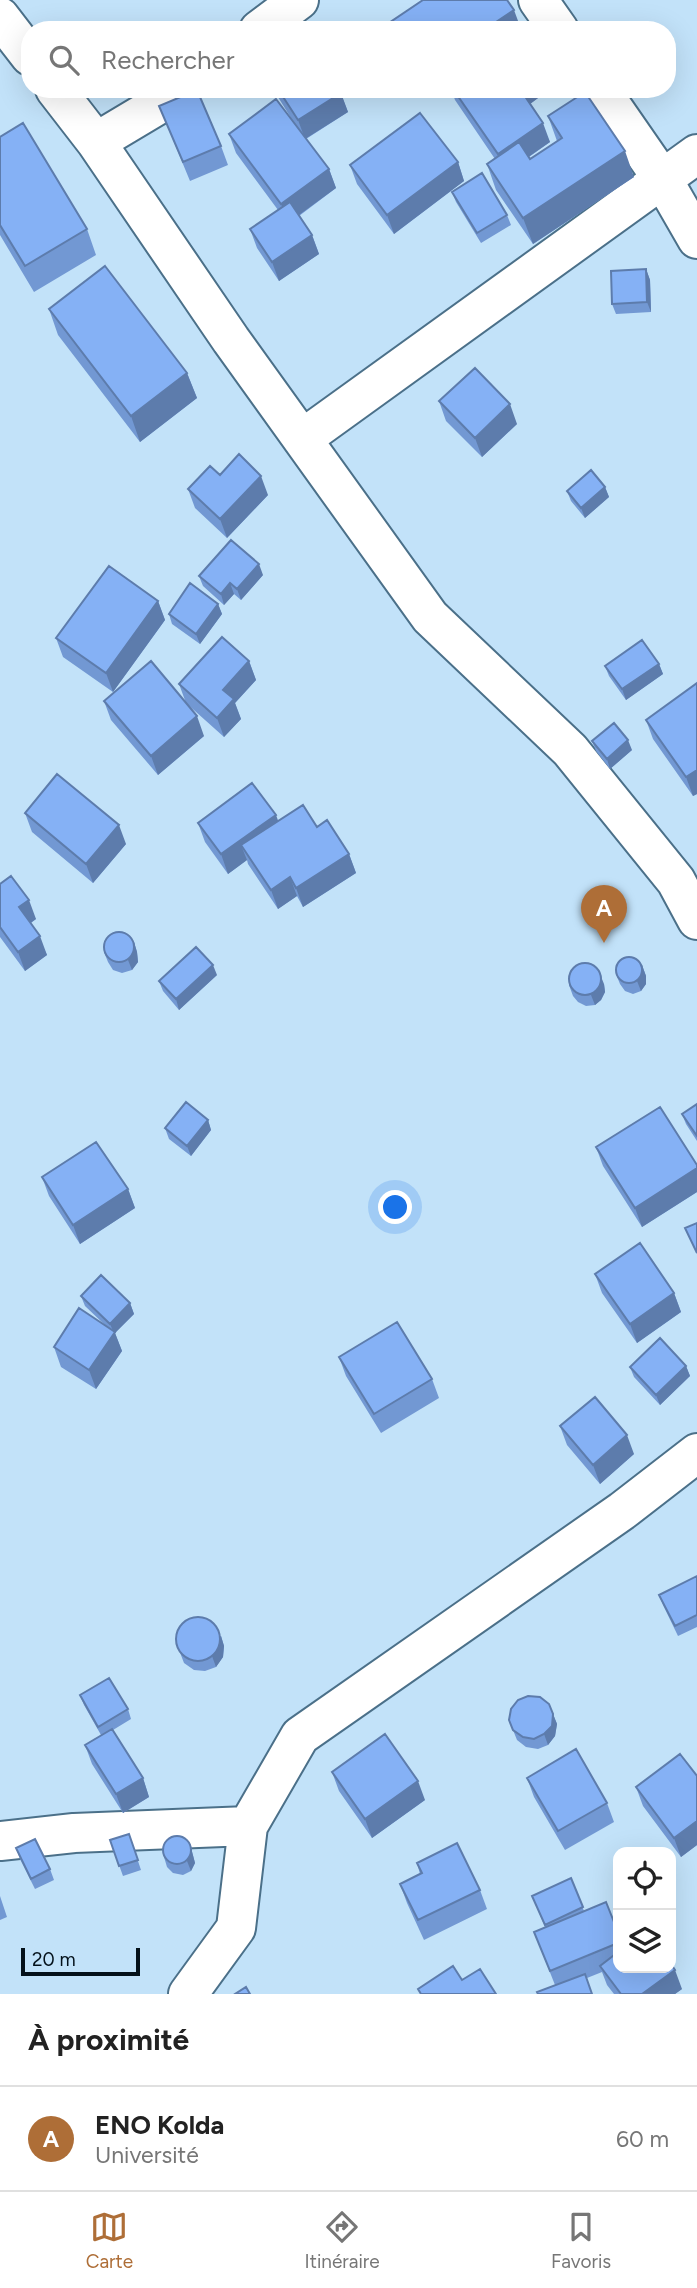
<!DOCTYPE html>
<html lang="fr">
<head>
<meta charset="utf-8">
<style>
  :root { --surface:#fff; --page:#f6f6f6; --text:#222; --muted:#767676; --line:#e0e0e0; --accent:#ae6e37 }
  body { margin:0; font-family:Figtree,sans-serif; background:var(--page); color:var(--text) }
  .controls { position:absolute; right:21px; bottom:21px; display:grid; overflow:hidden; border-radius:14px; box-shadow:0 7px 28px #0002 }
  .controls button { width:63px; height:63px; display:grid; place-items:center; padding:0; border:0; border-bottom:2px solid var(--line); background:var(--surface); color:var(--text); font:35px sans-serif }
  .scale { position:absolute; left:21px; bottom:18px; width:119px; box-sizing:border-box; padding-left:7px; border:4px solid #04111a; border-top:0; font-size:19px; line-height:24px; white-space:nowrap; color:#04111a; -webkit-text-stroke:5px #c2e2f9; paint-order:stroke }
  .you { position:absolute; left:396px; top:1208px; width:24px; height:24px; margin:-18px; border:5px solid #fff; border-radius:50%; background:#1a73e8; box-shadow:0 0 0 10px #1a73e833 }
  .badge { display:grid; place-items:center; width:46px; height:46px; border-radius:50%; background:var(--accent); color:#fff; font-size:23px; font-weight:700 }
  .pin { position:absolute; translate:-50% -58px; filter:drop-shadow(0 2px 4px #0008) }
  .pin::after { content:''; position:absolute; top:37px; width:24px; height:21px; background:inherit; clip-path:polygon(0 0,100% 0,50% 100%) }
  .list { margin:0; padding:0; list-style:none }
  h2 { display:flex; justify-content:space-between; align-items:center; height:91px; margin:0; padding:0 28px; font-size:30px }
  h2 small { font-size:23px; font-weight:400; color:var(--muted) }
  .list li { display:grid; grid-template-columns:46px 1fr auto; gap:21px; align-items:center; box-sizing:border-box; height:105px; padding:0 28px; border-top:2px solid var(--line) }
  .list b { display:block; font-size:26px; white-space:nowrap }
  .list p { margin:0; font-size:23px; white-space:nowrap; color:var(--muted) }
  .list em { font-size:23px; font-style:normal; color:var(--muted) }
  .icon { flex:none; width:38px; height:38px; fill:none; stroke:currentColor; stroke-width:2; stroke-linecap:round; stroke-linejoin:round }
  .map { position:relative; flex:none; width:697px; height:1994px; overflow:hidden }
  .search { position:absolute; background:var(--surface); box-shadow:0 7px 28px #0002; left:21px; right:21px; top:21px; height:77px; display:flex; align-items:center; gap:18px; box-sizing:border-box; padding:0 24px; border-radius:28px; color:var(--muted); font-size:26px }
  .sheet { height:196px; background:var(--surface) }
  nav { display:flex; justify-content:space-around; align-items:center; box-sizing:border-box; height:98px; border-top:2px solid var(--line); background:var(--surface); font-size:19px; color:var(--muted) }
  nav a { display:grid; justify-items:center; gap:4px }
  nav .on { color:var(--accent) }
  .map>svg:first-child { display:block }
</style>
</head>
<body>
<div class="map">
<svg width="697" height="1994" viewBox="0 0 697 1994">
  <rect width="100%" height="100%" fill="#c2e2f9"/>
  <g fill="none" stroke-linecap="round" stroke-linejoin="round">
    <!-- minor casing -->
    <g stroke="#4b7089" stroke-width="42">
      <path id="minor" d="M 538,0 L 559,30
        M 0,17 L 30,56
        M 259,30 L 299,0
        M 55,89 L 96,142 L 163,102 L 180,89
        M 600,89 L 663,180 L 697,239
        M 96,142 L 231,340 L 430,617 L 570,750 L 676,881 L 697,920
        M 302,439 L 697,154
        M 0,1841 L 74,1833 L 248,1826 L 300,1736 L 622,1511 L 697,1453
        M 188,1994 L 236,1928 L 248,1826"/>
    </g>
    <!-- minor -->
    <use href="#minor" stroke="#fff" stroke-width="38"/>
  </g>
  <!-- wall -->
  <path fill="#7298d3" d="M 273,89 L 339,89 L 348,112 L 306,139 L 329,169 L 336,188 L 299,216 L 312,235 L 319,254 L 279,281 L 257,248 L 250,229 L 278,210 L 236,153 L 229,134 L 296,126 Z
    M 451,89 L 540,89 L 542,95 L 530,104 L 550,142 L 529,157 L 530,159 L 557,141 L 548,116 L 634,177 L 533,244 L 496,190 L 487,164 L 495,159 L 455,100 Z
    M 159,106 L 221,146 L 228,165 L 190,181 Z
    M 0,137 L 87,229 L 96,255 L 34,292 L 0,235 Z
    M 458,162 L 464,181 L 394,234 L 357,184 L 350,165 Z
    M 452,192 L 507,215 L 511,225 L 481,243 L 456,202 Z
    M 646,269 L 650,280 L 651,312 L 616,314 L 612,304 Z
    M 49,309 L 187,373 L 197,398 L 140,442 L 58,335 Z
    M 439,401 L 517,424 L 482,457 L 446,421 Z
    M 220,475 L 268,495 L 227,538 L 195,508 L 188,489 Z
    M 605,487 L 609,497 L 585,518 L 571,501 L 567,491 Z
    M 263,575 L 241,600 L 234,594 L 224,605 L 203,586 L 199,576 Z
    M 158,601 L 165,620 L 113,692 L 63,657 L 56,638 Z
    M 218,604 L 222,614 L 200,644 L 172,624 L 169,614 Z
    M 249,661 L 256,680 L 235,703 L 241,719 L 224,737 L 186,703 L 179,684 Z
    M 659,664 L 663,674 L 626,700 L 609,676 L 605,666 Z
    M 697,683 L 697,794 L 693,796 L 653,739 L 646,720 Z
    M 104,701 L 204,736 L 158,775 L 111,720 Z
    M 592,741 L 632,750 L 610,769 L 596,751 Z
    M 25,813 L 126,844 L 93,883 L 32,832 Z
    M 278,821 L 317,827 L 349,854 L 356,873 L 303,907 L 297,896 L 278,909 L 248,864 L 247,860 L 228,874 L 205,842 L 198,823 Z
    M 0,884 L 36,919 L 31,923 L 47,955 L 25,971 L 0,937 Z
    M 134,942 L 137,952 L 138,962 L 132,970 L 122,973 L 113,970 L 108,962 L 104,952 Z
    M 642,965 L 646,976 L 646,984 L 641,991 L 633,994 L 625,991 L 620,984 L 616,974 Z
    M 217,975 L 179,1010 L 163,991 L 159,981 Z
    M 604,984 L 605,992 L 601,1000 L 595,1005 L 586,1006 L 578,1002 L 573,996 L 569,985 Z
    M 697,1104 L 697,1141 L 686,1124 L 682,1114 Z
    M 208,1120 L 211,1130 L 191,1156 L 169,1139 L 165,1128 Z
    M 596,1147 L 697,1165 L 697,1192 L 642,1227 L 603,1166 Z
    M 42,1177 L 128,1189 L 135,1208 L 80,1244 L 49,1196 Z
    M 595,1274 L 674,1293 L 681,1312 L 637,1343 L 602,1293 Z
    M 81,1296 L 130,1303 L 134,1314 L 115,1333 L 122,1351 L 96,1389 L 61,1367 L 54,1347 L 105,1325 L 85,1306 Z
    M 339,1357 L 432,1379 L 439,1398 L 381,1433 L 346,1376 Z
    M 686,1366 L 690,1376 L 660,1405 L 634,1377 L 630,1367 Z
    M 560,1426 L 634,1454 L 600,1484 L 567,1445 Z
    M 697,1576 L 697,1627 L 678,1636 L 663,1605 L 659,1595 Z
    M 221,1636 L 224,1646 L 223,1657 L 216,1667 L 205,1671 L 194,1670 L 184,1663 L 176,1642 Z
    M 80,1695 L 128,1709 L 131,1719 L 113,1730 L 143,1778 L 149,1797 L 123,1813 L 92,1764 L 85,1745 L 101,1735 L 84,1705 Z
    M 553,1714 L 557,1724 L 555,1736 L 548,1745 L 538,1749 L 526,1747 L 517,1740 L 509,1720 Z
    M 332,1772 L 425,1800 L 372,1838 L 339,1791 Z
    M 697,1776 L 697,1845 L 681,1857 L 643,1806 L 636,1787 Z
    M 527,1778 L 607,1803 L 614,1822 L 565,1850 L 534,1797 Z
    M 129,1834 L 141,1870 L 123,1876 L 110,1840 Z
    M 190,1844 L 195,1863 L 191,1871 L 183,1875 L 173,1873 L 167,1867 L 164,1857 Z
    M 16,1848 L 50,1869 L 54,1880 L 35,1889 L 20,1859 Z
    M 417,1863 L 480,1890 L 487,1909 L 424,1940 L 407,1903 L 400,1884 L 420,1874 Z
    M 571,1878 L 584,1911 L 618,1932 L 618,1968 L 682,1989 L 675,1994 L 614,1994 L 607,1985 L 602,1972 L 587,1978 L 555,1985 L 534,1932 L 545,1927 L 532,1896 Z
    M 0,1896 L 7,1917 L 0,1920 Z"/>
  <!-- shaded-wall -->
  <path fill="#5d7cac" d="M 514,10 L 521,29 L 520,30 L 484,30 Z
    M 420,89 L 431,89 L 422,95 Z
    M 520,89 L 540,89 L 542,95 L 526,107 Z
    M 341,93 L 348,112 L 305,139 L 298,120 Z
    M 543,123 L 550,142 L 505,173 L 498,154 Z
    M 625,151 L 634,177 L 533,244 L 523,218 Z
    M 458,162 L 464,181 L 394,234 L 387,215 Z
    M 329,169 L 336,188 L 288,223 L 281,204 Z
    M 312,235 L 319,254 L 279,281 L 272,262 Z
    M 646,269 L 650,280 L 651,312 L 647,302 Z
    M 187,373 L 197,398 L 140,442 L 131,416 Z
    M 510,404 L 517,424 L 482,457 L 475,438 Z
    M 261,476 L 268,495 L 227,538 L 220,519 Z
    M 605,487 L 609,497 L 585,518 L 581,508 Z
    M 259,564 L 263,575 L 241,600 L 237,589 Z
    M 230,583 L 234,594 L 224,605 L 221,594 Z
    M 158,601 L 165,620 L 113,692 L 106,673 Z
    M 218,604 L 222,614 L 200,644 L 196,634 Z
    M 249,661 L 256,680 L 235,703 L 241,719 L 224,737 L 217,718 L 223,690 Z
    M 659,664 L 663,674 L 626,700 L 622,689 Z
    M 197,716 L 204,736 L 158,775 L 151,756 Z
    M 628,740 L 632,750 L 610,769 L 607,759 Z
    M 697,770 L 697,794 L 693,796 L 686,777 Z
    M 276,815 L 283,834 L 241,845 L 247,860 L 228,874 L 221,854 Z
    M 119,825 L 126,844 L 93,883 L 86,864 Z
    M 349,854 L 356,873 L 303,907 L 296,888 Z
    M 290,877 L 297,896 L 278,909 L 271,890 Z
    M 29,900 L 36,919 L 26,926 L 19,907 Z
    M 40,936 L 47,955 L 25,971 L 18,952 Z
    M 134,942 L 137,952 L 138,962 L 132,970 L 128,960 Z
    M 213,965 L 217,975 L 179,1010 L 176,999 Z
    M 642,965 L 646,976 L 646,984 L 641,991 L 637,981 Z
    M 600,974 L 604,984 L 605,992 L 601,1000 L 595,1005 L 591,995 Z
    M 208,1120 L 211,1130 L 191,1156 L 187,1146 Z
    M 697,1168 L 697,1192 L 642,1227 L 635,1208 Z
    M 128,1189 L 135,1208 L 80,1244 L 73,1225 Z
    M 674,1293 L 681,1312 L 637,1343 L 630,1324 Z
    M 130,1303 L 134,1314 L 115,1333 L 122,1351 L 96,1389 L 89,1370 L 114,1333 L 110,1324 Z
    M 686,1366 L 690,1376 L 660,1405 L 656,1395 Z
    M 627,1435 L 634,1454 L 600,1484 L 593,1465 Z
    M 221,1636 L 224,1646 L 223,1657 L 216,1667 L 212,1656 Z
    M 553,1714 L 557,1724 L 555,1736 L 548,1745 L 544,1734 Z
    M 143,1778 L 149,1797 L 123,1813 L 116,1794 Z
    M 418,1781 L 425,1800 L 372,1838 L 365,1819 Z
    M 697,1821 L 697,1845 L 681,1857 L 674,1838 Z
    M 190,1844 L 195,1863 L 191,1871 L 187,1861 Z
    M 675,1970 L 682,1989 L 675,1994 L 642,1994 Z"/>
  <!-- building -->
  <path fill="#85b1f5" stroke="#5d7cac" stroke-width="2" d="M 423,0 L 507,0 L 514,10 L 484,30 L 384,30 L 383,27 Z
    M 278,89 L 339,89 L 341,93 L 298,120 Z
    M 453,89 L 520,89 L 543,123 L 498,154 Z
    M 197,90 L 221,146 L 183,162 L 159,106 Z
    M 585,92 L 625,151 L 523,218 L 487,164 L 519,142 L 530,159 L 562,138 L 548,116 Z
    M 276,99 L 329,169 L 281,204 L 229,134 Z
    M 420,113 L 458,162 L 387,215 L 350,165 Z
    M 23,123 L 87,229 L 25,266 L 0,225 L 0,137 Z
    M 482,173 L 507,215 L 477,233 L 452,192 Z
    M 290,202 L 312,235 L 272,262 L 250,229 Z
    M 105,266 L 187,373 L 131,416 L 49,309 Z
    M 646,269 L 647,302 L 612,304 L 611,271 Z
    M 475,368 L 510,404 L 475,438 L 439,401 Z
    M 239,454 L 261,476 L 220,519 L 188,489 L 210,466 L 220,475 Z
    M 591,470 L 605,487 L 581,508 L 567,491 Z
    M 231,540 L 259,564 L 237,589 L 230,583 L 221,594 L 199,576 Z
    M 109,566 L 158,601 L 106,673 L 56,638 Z
    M 190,583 L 218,604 L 196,634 L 169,614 Z
    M 222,637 L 249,661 L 223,690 L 234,699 L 217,718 L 179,684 Z
    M 642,640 L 659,664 L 622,689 L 605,666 Z
    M 151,661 L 197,716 L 151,756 L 104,701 Z
    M 697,683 L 697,770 L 686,777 L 646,720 Z
    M 614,723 L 628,740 L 607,759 L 592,741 Z
    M 57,774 L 119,825 L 86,864 L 25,813 Z
    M 252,783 L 276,815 L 221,854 L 198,823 Z
    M 303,805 L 317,827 L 327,820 L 349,854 L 296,888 L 290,877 L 271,890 L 241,845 Z
    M 11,876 L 29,900 L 19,907 L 40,936 L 18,952 L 0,927 L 0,884 Z
    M104 947a15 15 0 1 1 30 0a15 15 0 1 1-30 0Z
    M 196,947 L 213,965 L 176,999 L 159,981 Z
    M616 970a13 13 0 1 1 26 0a13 13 0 1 1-26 0Z
    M569 979a16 16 0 1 1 32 0a16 16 0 1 1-32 0Z
    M 186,1102 L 208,1120 L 187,1146 L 165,1128 Z
    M 697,1104 L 697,1136 L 682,1114 Z
    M 660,1107 L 697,1165 L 697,1168 L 635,1208 L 596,1147 Z
    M 96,1142 L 128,1189 L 73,1225 L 42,1177 Z
    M 697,1223 L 697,1253 L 685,1228 Z
    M 640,1243 L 674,1293 L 630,1324 L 595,1274 Z
    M 101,1275 L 130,1303 L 110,1324 L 81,1296 Z
    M 79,1308 L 115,1332 L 89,1370 L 54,1347 Z
    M 397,1322 L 432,1379 L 374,1414 L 339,1357 Z
    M 660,1338 L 686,1366 L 656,1395 L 630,1367 Z
    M 595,1397 L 627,1435 L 593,1465 L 560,1426 Z
    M 697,1576 L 697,1615 L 675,1626 L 659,1595 Z
    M176 1639a22 22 0 1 1 44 0a22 22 0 1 1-44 0Z
    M 109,1678 L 128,1709 L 98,1727 L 80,1695 Z
    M 528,1696 L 540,1697 L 549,1704 L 553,1714 L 552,1726 L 544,1734 L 534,1739 L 523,1737 L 513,1730 L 509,1720 L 511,1709 L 518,1700 Z
    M 112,1729 L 143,1778 L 116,1794 L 85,1745 Z
    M 385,1734 L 418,1781 L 365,1819 L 332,1772 Z
    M 576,1749 L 607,1803 L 558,1831 L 527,1778 Z
    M 680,1754 L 697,1776 L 697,1821 L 674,1838 L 636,1787 Z
    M 129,1834 L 138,1860 L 119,1866 L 110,1840 Z
    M163 1850a14 14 0 1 1 28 0a14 14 0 1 1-28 0Z
    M 35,1839 L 50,1869 L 31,1879 L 16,1848 Z
    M 457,1843 L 480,1890 L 418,1920 L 400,1884 L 422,1873 L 417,1863 Z
    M 571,1878 L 583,1907 L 545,1925 L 532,1896 Z
    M 606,1902 L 618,1932 L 618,1943 L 550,1971 L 534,1932 Z
    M 618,1952 L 618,1968 L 671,1968 L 671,1964 L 675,1970 L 642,1994 L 621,1994 L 600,1966 Z
    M 453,1966 L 462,1980 L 480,1969 L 496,1994 L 421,1994 L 418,1989 Z
    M 585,1974 L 592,1994 L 538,1994 L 537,1992 Z
    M 246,1987 L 250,1994 L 235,1994 Z"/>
</svg>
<div class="controls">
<button><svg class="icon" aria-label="locate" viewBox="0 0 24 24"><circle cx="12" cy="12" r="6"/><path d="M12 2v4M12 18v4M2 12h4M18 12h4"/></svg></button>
<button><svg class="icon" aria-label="layers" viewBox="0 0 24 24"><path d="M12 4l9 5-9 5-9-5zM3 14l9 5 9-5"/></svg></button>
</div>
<div class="scale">20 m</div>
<div class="you"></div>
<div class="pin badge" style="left:604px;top:943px">A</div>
<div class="search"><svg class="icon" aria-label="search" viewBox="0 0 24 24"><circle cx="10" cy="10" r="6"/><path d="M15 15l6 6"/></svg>Rechercher</div>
</div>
<section class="sheet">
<h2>À proximité<small></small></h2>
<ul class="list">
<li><span class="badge">A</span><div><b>ENO Kolda</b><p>Université</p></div><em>60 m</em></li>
</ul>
</section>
<nav>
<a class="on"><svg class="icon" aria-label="map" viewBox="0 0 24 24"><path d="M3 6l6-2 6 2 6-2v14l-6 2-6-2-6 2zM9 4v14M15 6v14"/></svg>Carte</a>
<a><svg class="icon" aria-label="directions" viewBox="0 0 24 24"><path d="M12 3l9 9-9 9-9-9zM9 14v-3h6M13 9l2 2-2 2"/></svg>Itinéraire</a>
<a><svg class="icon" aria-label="saved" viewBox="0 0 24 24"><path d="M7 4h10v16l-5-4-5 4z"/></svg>Favoris</a>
</nav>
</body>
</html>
